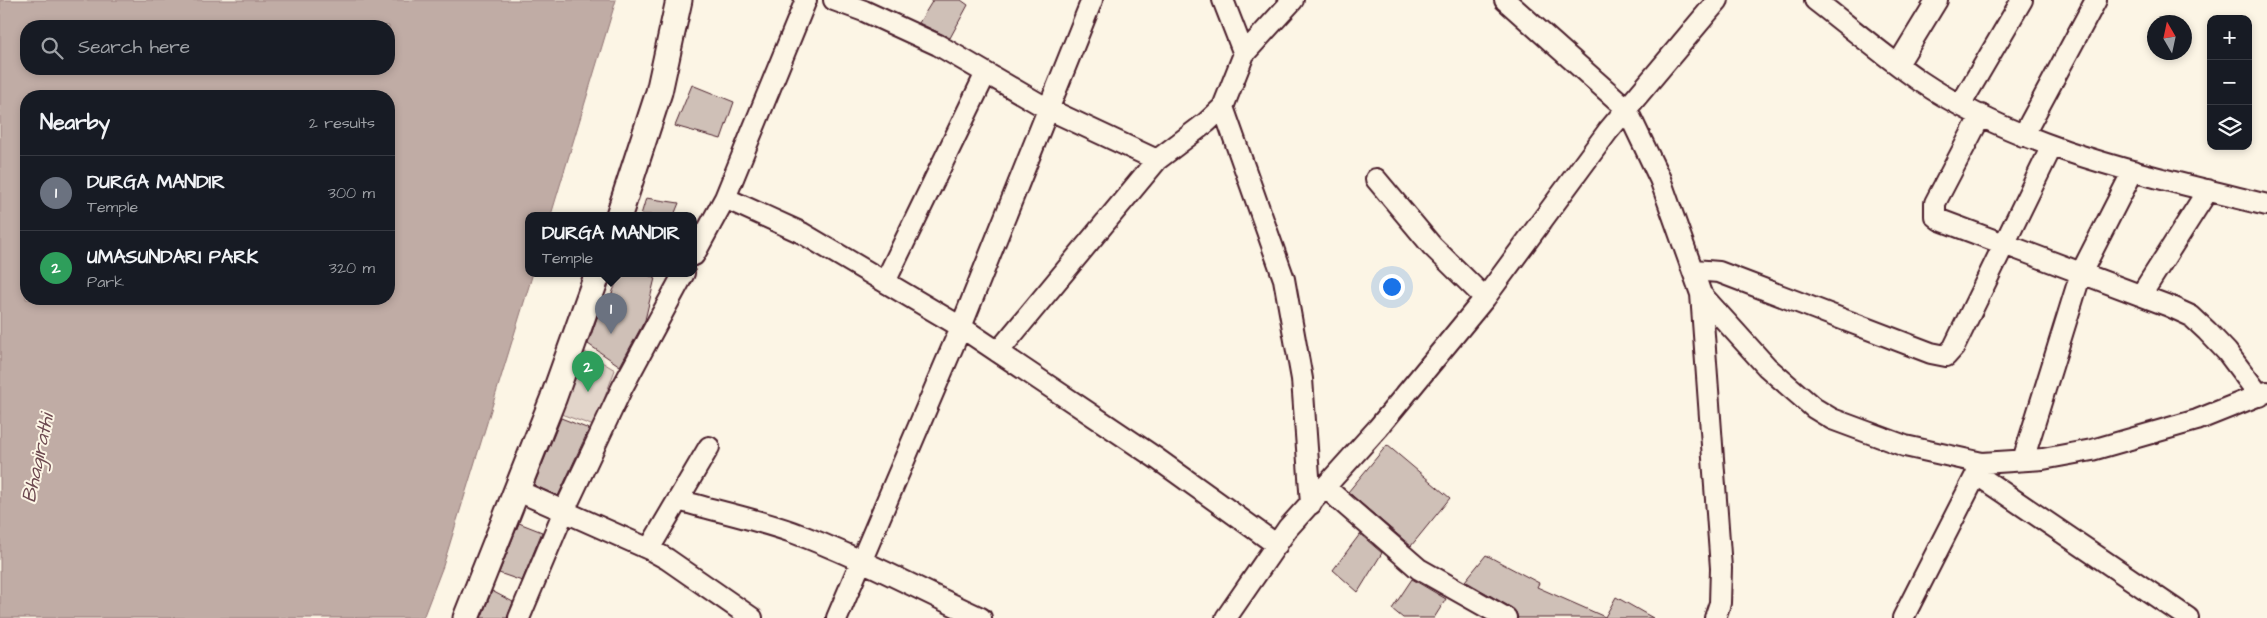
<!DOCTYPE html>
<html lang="en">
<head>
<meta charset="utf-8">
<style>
  :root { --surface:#171b24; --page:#20242c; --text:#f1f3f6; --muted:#9ea1a6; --line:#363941; --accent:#b45309 }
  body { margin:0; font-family:"Architects Daughter",sans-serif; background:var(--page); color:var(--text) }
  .controls { position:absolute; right:15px; top:15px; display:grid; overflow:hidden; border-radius:10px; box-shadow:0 2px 8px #0003 }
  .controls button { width:45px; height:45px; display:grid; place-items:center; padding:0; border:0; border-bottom:1px solid var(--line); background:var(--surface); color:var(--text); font:25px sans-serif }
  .compass { position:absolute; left:2147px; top:15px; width:45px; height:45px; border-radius:50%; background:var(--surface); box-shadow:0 2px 8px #0003; rotate:351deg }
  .you { position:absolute; left:1391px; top:286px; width:18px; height:18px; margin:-12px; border:4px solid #fff; border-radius:50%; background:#1a73e8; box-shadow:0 0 0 8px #1a73e833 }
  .badge { display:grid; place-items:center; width:32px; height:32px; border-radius:50%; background:var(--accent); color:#fff; font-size:16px; font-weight:700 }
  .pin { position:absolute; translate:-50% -41px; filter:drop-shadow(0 1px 2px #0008) }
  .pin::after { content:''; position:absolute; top:26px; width:18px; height:15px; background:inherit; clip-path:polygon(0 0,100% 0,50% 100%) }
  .popup { position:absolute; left:525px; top:212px; width:172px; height:65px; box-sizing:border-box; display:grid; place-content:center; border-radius:10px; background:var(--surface); filter:drop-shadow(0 1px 4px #0005); font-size:16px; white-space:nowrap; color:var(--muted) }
  .popup b { font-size:19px; color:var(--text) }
  .popup::after { content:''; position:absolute; left:50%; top:100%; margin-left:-10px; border:10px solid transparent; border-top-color:var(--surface) }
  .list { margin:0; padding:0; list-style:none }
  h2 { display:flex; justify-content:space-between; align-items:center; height:65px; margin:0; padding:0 20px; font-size:21px }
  h2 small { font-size:16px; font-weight:400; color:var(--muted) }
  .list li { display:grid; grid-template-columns:32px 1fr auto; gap:15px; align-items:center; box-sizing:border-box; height:75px; padding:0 20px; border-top:1px solid var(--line) }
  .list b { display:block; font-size:19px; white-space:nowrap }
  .list p { margin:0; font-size:16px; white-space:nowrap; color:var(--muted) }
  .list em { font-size:16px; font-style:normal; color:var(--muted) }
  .icon { flex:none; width:28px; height:28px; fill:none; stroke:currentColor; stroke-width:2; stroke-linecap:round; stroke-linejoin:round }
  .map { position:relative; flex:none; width:2267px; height:618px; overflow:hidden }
  .search { position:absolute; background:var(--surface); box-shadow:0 2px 8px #0003; left:20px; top:20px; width:375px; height:55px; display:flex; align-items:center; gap:12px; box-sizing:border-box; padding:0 18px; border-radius:20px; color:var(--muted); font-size:19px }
  .panel { position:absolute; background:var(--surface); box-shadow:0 2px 8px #0003; left:20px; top:90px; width:375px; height:215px; border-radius:20px }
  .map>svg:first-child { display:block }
</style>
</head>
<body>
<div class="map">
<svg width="2267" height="618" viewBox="0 0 2267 618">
  <rect width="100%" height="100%" fill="#fcf5e5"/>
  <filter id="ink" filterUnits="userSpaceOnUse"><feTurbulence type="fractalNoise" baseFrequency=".02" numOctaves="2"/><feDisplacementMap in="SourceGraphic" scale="10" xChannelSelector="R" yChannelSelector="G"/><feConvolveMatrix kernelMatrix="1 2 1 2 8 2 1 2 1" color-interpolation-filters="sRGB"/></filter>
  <g filter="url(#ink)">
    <!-- green -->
    <path fill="#e2d5ca" stroke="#967a7a" d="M 585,352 L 615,370 L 594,426 L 561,414 Z"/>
    <!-- water -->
    <path fill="#c0aca5" stroke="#917474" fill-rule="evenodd" d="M 0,0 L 616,0 L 551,215 L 528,215 L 528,273 L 533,273 L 443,566 L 423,618 L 0,618 ZM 26,26 L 389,26 L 389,69 L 26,69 ZM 26,96 L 389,96 L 389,299 L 26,299 Z"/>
    <!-- building -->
    <path fill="#cfc0b7" stroke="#4a1f2b" d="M 933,0 L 961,0 L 968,5 L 950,38 L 919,23 Z
      M 692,85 L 734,102 L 721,139 L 675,126 Z
      M 646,198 L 679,203 L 674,215 L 641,215 Z
      M 620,273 L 643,273 L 655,278 L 645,320 L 620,366 L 588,344 L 601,306 L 606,309 Z
      M 561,418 L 589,429 L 558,496 L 534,485 Z
      M 1387,445 L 1450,498 L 1411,546 L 1348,492 Z
      M 519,523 L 542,532 L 522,581 L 499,573 Z
      M 1360,534 L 1382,553 L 1358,592 L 1333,570 Z
      M 1486,555 L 1539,583 L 1537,587 L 1605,617 L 1616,597 L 1653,618 L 1518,618 L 1516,612 L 1512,608 L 1465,581 Z
      M 1412,579 L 1446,599 L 1434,618 L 1403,618 L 1392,609 Z
      M 492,591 L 513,602 L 507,618 L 481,618 Z"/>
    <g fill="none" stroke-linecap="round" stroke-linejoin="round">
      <!-- minor casing -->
      <g stroke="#4a1f2b" stroke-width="24">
        <path id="minor" d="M 834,0 L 864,11 L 938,45 L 1048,109 L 1157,160 L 1207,122 L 1223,107
          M 1223,0 L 1244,54 L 1223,107 L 1284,279 L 1302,379 L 1311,504
          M 1505,0 L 1626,108 L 1660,179 L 1701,294 L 1767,367 L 1814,408 L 1832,419 L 1905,446 L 1982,463 L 2043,459 L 2092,450 L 2197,420 L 2267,392
          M 1815,0 C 1850,27 1884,56 1920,81 C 2024,151 2148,175 2267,205
          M 1244,54 L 1293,0
          M 1898,64 L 1937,0
          M 1961,104 L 2022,0
          M 1981,115 L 1935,203 L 1935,216 L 1940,220 L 2169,306 L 2191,316 L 2207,331 L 2227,352 L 2260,396
          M 2023,136 L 2096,0
          M 1376,179 L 1432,246 L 1485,298
          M 725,198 L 802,233 L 961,327 L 1092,0
          M 694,255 L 725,198 L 806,0
          M 1694,270 L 1719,272 L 1931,353 L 1946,356 L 1954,347 L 2052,146
          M 885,282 L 986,73
          M 1701,294 L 1721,568 L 1720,603 L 1715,618
          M 2141,295 L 2208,190
          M 998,352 L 1157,160
          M 2023,460 L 2081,273 L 2133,171
          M 1976,474 L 2188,618
          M 1326,488 L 1419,569 L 1506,618
          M 516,490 L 649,549 L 667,559 L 752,618
          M 678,500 C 716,511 755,519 792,532 C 857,556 918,589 981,618
          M 649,549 L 709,447
          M 519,618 L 564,511 L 622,388 L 684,273
          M 837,618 L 961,327 L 1156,458 L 1277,545
          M 1226,618 L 1288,528 L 1378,428 L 1485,298 L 1608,131 L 1718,0
          M 1903,618 L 1982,463"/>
      </g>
      <!-- tertiary casing -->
      <g stroke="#4a1f2b" stroke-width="29">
        <path id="tertiary" d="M 619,215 L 659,92 L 679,0
          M 466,618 L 553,399 L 598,273"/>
      </g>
      <!-- minor -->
      <use href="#minor" stroke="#fcf5e5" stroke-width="20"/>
      <!-- tertiary -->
      <use href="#tertiary" stroke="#fcf5e5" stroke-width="25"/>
    </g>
  </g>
  <g text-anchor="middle" stroke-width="4" stroke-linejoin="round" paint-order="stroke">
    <!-- water labels -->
    <g font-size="20" font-style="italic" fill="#6d4950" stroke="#fcf5e5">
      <text transform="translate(37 458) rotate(-78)" y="7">Bhagirathi</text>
    </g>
  </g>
</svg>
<div class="controls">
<button>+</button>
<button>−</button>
<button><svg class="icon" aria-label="layers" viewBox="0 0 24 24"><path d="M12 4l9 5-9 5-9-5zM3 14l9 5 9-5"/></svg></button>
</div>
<svg class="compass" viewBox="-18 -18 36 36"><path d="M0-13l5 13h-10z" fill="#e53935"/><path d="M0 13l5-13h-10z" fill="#9ea1a6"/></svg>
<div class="you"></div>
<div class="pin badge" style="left:611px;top:334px;background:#6b7280">1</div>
<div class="popup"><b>DURGA MANDIR</b>Temple</div>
<div class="pin badge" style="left:588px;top:392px;background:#2e9e5b">2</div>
<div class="search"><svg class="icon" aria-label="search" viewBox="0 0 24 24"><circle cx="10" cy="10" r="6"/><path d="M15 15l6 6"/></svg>Search here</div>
<section class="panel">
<h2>Nearby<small>2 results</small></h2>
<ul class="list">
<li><span class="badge" style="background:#6b7280">1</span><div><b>DURGA MANDIR</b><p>Temple</p></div><em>300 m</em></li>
<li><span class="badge" style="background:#2e9e5b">2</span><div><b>UMASUNDARI PARK</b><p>Park</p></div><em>320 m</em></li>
</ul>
</section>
</div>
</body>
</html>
